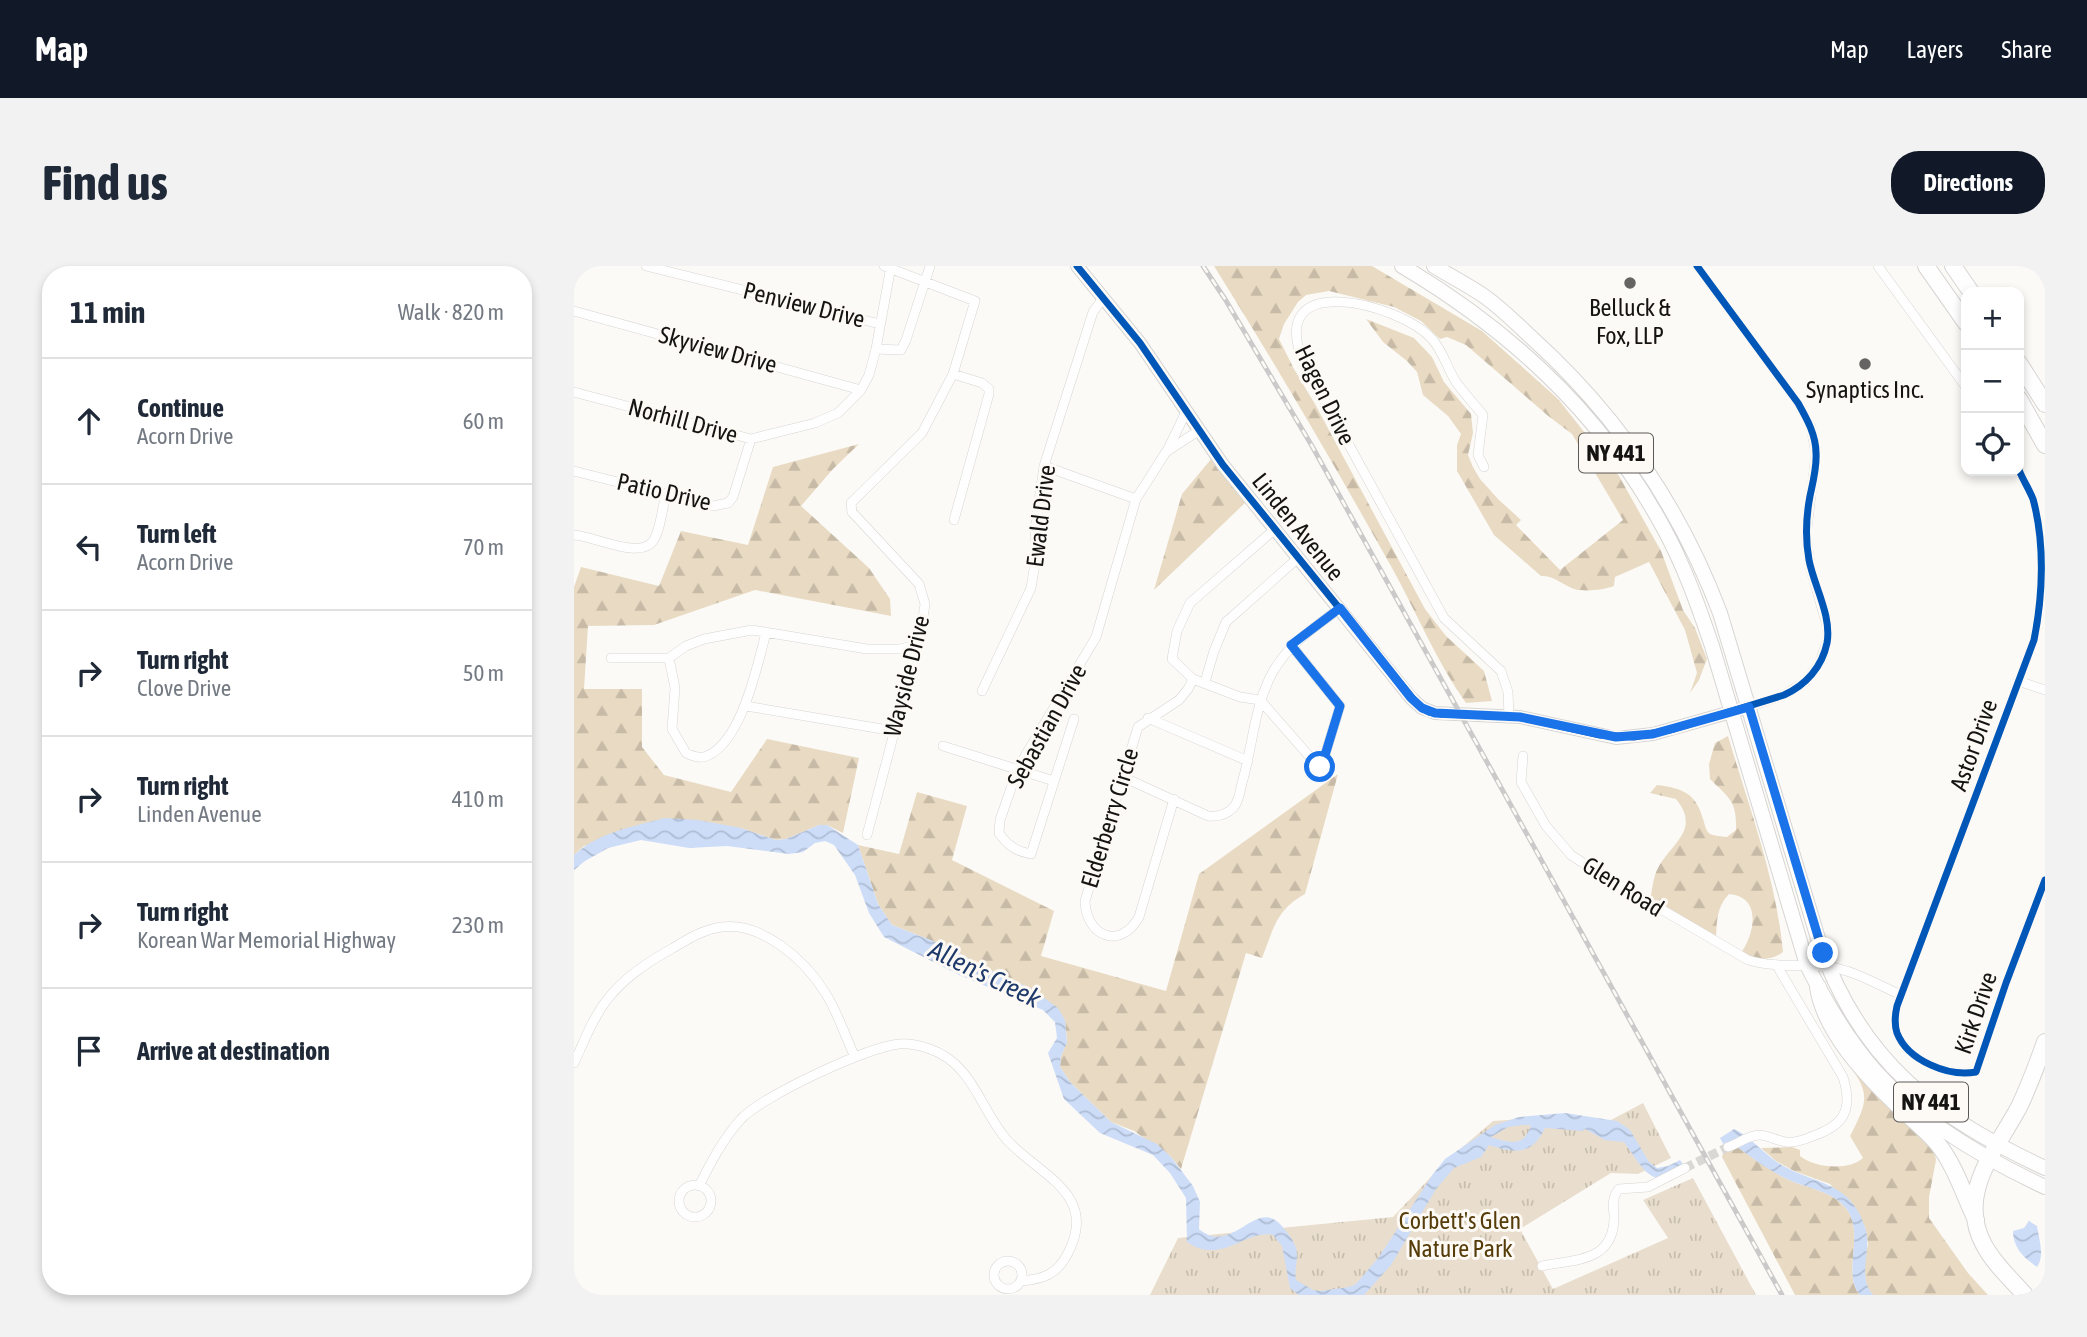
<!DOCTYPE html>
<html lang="en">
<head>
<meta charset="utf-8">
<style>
  :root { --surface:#fff; --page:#f2f2f3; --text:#1f2937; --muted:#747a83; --line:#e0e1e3; --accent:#111827 }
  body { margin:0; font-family:"Asap Condensed",sans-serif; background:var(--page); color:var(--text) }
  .controls { position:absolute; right:21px; top:21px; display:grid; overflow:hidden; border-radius:14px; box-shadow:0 4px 10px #0003 }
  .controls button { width:63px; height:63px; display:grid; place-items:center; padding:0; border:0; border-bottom:2px solid var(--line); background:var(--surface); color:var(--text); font:35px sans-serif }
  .stop { position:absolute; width:21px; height:21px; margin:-16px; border:5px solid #1a73e8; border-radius:50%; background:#fff }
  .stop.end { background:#1a73e8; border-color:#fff; box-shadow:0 2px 7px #0008 }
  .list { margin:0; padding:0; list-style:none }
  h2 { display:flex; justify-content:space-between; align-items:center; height:91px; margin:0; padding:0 28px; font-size:30px }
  h2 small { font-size:23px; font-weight:400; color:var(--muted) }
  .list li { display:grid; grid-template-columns:46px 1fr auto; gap:21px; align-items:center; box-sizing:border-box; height:126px; padding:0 28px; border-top:2px solid var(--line) }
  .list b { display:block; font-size:26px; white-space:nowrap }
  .list p { margin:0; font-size:23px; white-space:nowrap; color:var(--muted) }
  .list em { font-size:23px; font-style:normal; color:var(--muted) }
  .icon { flex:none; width:38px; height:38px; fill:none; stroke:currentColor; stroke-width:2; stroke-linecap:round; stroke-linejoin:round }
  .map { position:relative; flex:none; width:1471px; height:1029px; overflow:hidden; border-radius:28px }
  header { display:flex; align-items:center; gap:42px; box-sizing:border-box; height:98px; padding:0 35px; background:var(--accent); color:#fff }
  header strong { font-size:33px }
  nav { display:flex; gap:38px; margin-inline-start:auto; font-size:24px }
  .intro { display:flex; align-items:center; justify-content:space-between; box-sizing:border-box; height:168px; padding:0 42px }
  h1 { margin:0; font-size:49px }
  .button { padding:18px 32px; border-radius:28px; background:var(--accent); color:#fff; font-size:24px; font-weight:700 }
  main { display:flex; gap:42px; padding:0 42px }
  aside { flex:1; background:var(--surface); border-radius:28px; box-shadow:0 4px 10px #0003 }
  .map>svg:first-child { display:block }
</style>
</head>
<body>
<header>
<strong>Map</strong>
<nav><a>Map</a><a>Layers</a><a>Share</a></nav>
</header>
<div class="intro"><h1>Find us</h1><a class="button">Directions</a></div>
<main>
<aside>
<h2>11 min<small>Walk · 820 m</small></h2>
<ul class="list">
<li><svg class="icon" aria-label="ahead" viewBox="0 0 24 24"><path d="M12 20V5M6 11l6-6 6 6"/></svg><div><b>Continue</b><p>Acorn Drive</p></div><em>60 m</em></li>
<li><svg class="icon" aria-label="left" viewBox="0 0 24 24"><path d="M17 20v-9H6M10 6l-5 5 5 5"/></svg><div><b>Turn left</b><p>Acorn Drive</p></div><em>70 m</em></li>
<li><svg class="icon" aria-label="right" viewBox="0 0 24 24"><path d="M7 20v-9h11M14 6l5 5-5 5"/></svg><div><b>Turn right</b><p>Clove Drive</p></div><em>50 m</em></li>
<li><svg class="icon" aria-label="right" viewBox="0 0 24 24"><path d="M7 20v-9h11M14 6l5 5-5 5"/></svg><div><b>Turn right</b><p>Linden Avenue</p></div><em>410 m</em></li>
<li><svg class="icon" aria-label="right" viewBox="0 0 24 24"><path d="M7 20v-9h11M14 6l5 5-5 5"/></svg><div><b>Turn right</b><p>Korean War Memorial Highway</p></div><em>230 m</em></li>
<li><svg class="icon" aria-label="arrive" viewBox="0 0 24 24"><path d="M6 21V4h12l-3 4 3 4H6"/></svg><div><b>Arrive at destination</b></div></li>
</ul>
</aside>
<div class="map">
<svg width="1471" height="1029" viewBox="0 0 1471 1029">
  <defs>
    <pattern id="forest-firs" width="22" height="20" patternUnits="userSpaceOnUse" patternTransform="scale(1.75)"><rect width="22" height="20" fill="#e9dbc3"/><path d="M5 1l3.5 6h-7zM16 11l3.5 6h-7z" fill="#c7bba7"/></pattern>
    <pattern id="park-tufts" width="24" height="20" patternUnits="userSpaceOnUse" patternTransform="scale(1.75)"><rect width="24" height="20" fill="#e9decd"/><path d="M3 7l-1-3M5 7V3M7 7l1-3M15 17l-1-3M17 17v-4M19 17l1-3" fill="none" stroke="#c7beaf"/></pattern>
    <pattern id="water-waves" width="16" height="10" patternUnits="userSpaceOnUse" patternTransform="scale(1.75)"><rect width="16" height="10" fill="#cdddf8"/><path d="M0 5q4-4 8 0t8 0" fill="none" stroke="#afbdd4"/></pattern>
  </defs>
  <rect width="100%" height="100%" fill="#fcfaf7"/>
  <!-- forest -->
  <path fill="url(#forest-firs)" d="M 640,0 L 798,0 L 908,65 L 984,133 L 1045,210 L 1087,285 L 1109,344 L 1121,362 L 1133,393 L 1125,414 L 1116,427 L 1123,407 L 1111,364 L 1075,296 L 1041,311 L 1040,320 C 1030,324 1011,326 1000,323 C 987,318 981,310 967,310 L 920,269 L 883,205 L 883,179 L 887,168 L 874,150 L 849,129 L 843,106 L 833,95 L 809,76 L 792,53 L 840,72 L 858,91 L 870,116 L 897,148 L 899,167 L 894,189 L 899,201 L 906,213 L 924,233 L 947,254 L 942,259 L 986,304 L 1049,254 L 998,168 L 973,149 L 892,79 L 873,71 L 866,73 L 847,55 L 820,41 L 755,25 L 732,29 L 724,36 L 710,58 L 705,73 L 720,103 L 741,138 L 851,343 L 872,370 L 910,405 L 918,435 L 892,437 C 862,395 843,347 818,302 C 761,200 702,99 640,0 Z
    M 285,178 L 259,203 L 227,240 L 295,302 L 316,333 L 317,350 L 181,324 L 80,359 L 14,360 L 10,423 L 68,423 L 68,481 L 90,509 L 157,526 L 193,473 L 285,492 L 269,567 L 253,559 L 245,559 L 212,573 L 202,574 L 167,562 L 10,580 L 0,589 L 0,321 L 7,301 L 85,320 L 107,265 L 174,279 L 199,201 Z
    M 638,192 L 672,236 L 580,324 L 608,228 Z
    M 1154,470 C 1175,541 1202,612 1209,686 C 1196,696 1181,694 1167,687 C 1181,667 1188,631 1155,628 C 1142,642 1143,656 1142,674 L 1076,635 C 1078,625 1079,611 1084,602 C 1098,576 1127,564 1102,533 L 1076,527 L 1083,519 C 1108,522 1122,527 1129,553 C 1131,558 1131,564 1136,568 C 1141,570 1147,570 1153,571 L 1162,564 C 1163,535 1155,532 1136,513 L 1135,498 L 1141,477 Z
    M 764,508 L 731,628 C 702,644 700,662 688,692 L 672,687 L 607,903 L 597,891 L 560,865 L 537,856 L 496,816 L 486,801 L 487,790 L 493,776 L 491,754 L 379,683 L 318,659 L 304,638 L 284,579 L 325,588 L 343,526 L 393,540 L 378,594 L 480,645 L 467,690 L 592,725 L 625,608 Z
    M 1268,789 L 1359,879 L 1362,894 L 1355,931 L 1355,952 L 1394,1007 L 1414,1029 L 1299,1029 L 1292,1021 L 1290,997 L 1294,978 L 1291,961 L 1256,918 L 1220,905 L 1202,895 L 1187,882 L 1218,881 L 1226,884 L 1226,890 C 1241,902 1275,905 1289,892 L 1276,870 C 1297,830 1295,826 1268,789 Z
    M 1158,877 C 1176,890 1193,903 1213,913 C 1233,923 1260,924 1274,945 C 1290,970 1268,1009 1286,1029 L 1221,1029 L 1148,891 L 1151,881 Z"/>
  <!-- park -->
  <path fill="url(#park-tufts)" d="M 1069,837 L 1097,892 L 1064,908 L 1037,907 L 946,963 L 979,1023 L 1094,972 L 1069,934 L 1119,912 L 1182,1029 L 576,1029 L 604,972 L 819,951 L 870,897 L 919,855 L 976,851 L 1035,855 Z"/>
  <!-- water -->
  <path fill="url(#water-waves)" fill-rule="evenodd" d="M 90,552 L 124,554 L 167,562 L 202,574 L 212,573 L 245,559 L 253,559 L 284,579 L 304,638 L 318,659 L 379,683 L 405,699 L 458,723 L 484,742 L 491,754 L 493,777 L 487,790 L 486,801 L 496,816 L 537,856 L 583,878 L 597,891 L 619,920 L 626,936 L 625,963 C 658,991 682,931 707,959 C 713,966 719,973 722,982 C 725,992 720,1003 722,1014 L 739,1024 L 746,1025 L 775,1021 L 782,1018 L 805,991 L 859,908 L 871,893 L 921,859 L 945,851 L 991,847 L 1043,855 L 1056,864 L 1075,896 L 1083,902 L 1094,900 L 1106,894 L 1111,901 C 1104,904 1093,912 1085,912 C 1071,912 1058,886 1050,876 L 1031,874 L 1011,863 L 1008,865 L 971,862 C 958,889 942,888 915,879 L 907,891 L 880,902 L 862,923 L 817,999 L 790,1029 L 725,1029 L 716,1022 L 708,980 L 699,969 C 672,963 647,1000 613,976 L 612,932 L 596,907 L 579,889 L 526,867 L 490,833 L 474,787 L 483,772 L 481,756 L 469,744 L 385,709 L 310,671 L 295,647 L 281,609 L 260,579 L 251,575 L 241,577 L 229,586 L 215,588 L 153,580 L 115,582 L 67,574 L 34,582 L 11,595 L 0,604 L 0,589 C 25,566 59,561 90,552 ZM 949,859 L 957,859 C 950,882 936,877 917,871 L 934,861 Z
    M 1160,863 C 1176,870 1188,886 1203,896 C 1238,919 1276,913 1291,961 C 1299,984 1282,1009 1299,1029 L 1286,1029 C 1268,1009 1290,971 1274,945 C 1260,924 1233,923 1213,913 C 1193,904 1176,890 1158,877 L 1151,881 L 1146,872 Z
    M 1455,955 L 1463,960 C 1465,973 1471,990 1463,1001 C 1450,992 1439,982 1439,965 L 1450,962 Z"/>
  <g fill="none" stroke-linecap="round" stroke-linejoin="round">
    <!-- street-tunnel -->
    <path stroke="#d9d8d5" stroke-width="9" stroke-dasharray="9 4.5" stroke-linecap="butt" d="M 1111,902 L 1154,881"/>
    <!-- street casing -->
    <g stroke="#d6d5d3" stroke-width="10">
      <path id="street" d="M 72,0 L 306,58
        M 1123,0 L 1224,137 L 1237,161 L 1242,188 L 1232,270 L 1237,304 L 1253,360 L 1254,373 L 1245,398 L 1232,415 L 1210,429 L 1175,441
        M 1304,0 L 1392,121
        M 0,45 L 287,124
        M 302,83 L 327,84 L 332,74 L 356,0
        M 379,108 L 408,117 L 415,123 L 415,128 L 380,254
        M 0,126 L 177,173 L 241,157 L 264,147 L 287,124 L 295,109 L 302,83 L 317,0
        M 593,185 L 612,146
        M 470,200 L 562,233
        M 910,201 L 904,189 L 909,149 C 900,138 890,127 882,116 C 873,102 869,85 858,73 C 825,37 689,2 730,97 L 870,352 L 927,405 L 934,426 L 935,450
        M 1445,204 C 1449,214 1455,223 1459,233 C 1471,277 1469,329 1460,374 L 1323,740 C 1321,749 1320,758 1323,767 C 1334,795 1375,811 1402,806 L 1432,717 L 1471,614
        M 0,205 L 139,240 L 154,237 L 159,231 L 177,173
        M 0,269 C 20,270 66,294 79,275 C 86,266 89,239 92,227
        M 37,392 L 95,392 L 112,380 L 130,373 L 178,364 L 293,383 L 326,383 L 343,379
        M 95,392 L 101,422 L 98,463 L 112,487 C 118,490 126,493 133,490 C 168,475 183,400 192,367
        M 1444,415 L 1471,424
        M 631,416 L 640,385 L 652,356 L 724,292
        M 408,425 L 457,322 L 462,291 L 461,263 L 470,200 L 519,46 L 530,31
        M 686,434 L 666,431 L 619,413 L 598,393 L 603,365 L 616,337 L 701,263
        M 686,434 L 743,499 L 748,499 L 766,440 L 717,379
        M 172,440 L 320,465
        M 574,452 L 674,495
        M 500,453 L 457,588 C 442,585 434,580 425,567 L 426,554 L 444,502 L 522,371 L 562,233 L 592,186 L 624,165
        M 369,480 L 480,515
        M 949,490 L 947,516 L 972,560 L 997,589 L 1015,601 L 1174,694 C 1201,702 1228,698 1255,701 C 1280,704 1304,719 1327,729
        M 549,511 L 634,550 C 644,551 652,549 659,542 C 665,536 666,525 668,517 C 679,480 680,438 700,404 C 717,376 740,362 766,342
        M 600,533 L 565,651 C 546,685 512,670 511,635 L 564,461 L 605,434 L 614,423 L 619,413
        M 293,569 L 347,365 L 351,338 L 345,318 L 278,246 L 277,237 L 348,167 L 379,108 L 401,35 L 310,0
        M 0,797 C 10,776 18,753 32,735 C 49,712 74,696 99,682 C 114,673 130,663 148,661 C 189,656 232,695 252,728 C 264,747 271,770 281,791
        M 1154,881 C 1163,878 1175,869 1185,869 C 1194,869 1203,875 1212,876 C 1221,877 1230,874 1239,870 C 1271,859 1279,843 1269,811 L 1203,700
        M105 935a16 16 0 1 1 32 0a16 16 0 1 1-32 0Z
        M 125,920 C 137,896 149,873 167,853 C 189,830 293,781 325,778 C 335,777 347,780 356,783 C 399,798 406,843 433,874 C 465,909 525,928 494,987 C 483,1009 469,1013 447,1015
        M420 1009a14 14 0 1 1 28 0a14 14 0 1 1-28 0Z
        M 968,1000 C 1002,993 1041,996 1040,949 C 1039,939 1038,931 1045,923 L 1074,921 L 1111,902"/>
    </g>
    <!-- secondary casing -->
    <g stroke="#d6d5d3" stroke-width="14">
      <path id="secondary" d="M 503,0 L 566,77 L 649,199 L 837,432 L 848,442 L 861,447 L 946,451 L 1042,472 L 1079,468 L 1175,441"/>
    </g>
    <!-- primary casing -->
    <g stroke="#d6d5d3" stroke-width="16">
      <path id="primary" d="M 828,0 C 936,64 1029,150 1089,261 C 1110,299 1124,339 1138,380 L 1233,699 C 1252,737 1275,776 1303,807 C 1348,857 1411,893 1471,921
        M 860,0 C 876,10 894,19 910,30 C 927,42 943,58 958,72 C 1042,148 1106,241 1146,347 L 1246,679 C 1288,797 1362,851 1471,902"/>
    </g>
    <!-- highway casing -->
    <g stroke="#d6d5d3" stroke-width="18">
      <path id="highway" d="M 1352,0 L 1392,57
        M 1379,0 L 1397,26
        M 1445,97 L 1471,138
        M 1445,133 L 1471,179
        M 1244,721 C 1251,767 1295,812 1328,843 C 1339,854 1353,865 1363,877 C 1381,899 1390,929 1402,954
        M 1451,1029 C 1437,1013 1420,998 1410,979 C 1382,928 1422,884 1445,841 C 1455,820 1463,799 1471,776"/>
    </g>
    <!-- street -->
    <use href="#street" stroke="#fffefe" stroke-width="9"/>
    <!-- secondary -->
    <use href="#secondary" stroke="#fffefe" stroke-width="12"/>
    <!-- primary -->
    <use href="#primary" stroke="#fffefe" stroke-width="14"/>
    <!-- highway -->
    <use href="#highway" stroke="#fffefe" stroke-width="16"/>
    <!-- rail casing -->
    <g stroke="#cbcaca" stroke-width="5">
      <path id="rail" d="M 629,0 L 651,33 L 738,180 L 1208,1029"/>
    </g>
    <!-- rail -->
    <use href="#rail" stroke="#fdfaf6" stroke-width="2.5" stroke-dasharray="8" stroke-linecap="butt"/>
    <!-- cycleway casing -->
    <g stroke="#fdfaf6" stroke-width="11">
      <path id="cycleway" d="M 503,0 L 566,77 L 649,199 L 844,439 L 855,446 L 867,448 L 946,451 L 1026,469 L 1060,471 L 1100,463 L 1210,429 C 1232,419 1248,401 1253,377 C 1258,350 1240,320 1235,294 C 1231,272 1232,251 1236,230 C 1239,216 1243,201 1242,187 C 1242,169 1233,153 1224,137 L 1123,0
        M 1445,204 C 1449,214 1455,223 1459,233 C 1471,277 1469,329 1460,374 L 1323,740 C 1321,749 1320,758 1323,767 C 1334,795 1375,811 1402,806 L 1432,717 L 1471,614"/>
    </g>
    <!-- cycleway -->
    <use href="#cycleway" stroke="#0057b8" stroke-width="7"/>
  </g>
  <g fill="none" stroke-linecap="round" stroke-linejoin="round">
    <!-- route -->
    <path stroke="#1a73e8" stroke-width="9" d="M 746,501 L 748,499 L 766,440 L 717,379 L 766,342 L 837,432 L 848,442 L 861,447 L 946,451 L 1042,471 L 1079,468 L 1175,441 L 1249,687"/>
  </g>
  <!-- markers -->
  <g fill="#666463" stroke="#fdfaf6" stroke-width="2.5">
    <circle cx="1056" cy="17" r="7"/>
    <circle cx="1291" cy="98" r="7"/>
  </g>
  <g text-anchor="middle" stroke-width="6" stroke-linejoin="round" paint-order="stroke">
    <!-- shield labels -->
    <g fill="#fdfaf6" stroke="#5b5957" stroke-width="2">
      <rect x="1005" y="167.5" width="74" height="39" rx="5"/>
      <rect x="1320" y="816.5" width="74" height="39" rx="5"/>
    </g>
    <g font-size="23" font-weight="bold" fill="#151413">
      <text x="1042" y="195">NY 441</text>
      <text x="1357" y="844">NY 441</text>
    </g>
    <!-- street labels -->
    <g font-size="24" fill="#151413" stroke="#fdfaf6">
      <text transform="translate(230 39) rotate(14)" y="8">Penview Drive</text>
      <text transform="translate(144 84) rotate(15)" y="8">Skyview Drive</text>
      <text transform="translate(751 129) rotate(64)" y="8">Hagen Drive</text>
      <text transform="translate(109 155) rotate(15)" y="8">Norhill Drive</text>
      <text transform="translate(90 226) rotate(13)" y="8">Patio Drive</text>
      <text transform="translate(467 250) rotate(-83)" y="8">Ewald Drive</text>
      <text transform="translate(724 261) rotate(51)" y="8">Linden Avenue</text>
      <text transform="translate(333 410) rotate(-76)" y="8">Wayside Drive</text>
      <text transform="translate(473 460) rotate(-61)" y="8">Sebastian Drive</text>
      <text transform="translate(1400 479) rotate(-70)" y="8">Astor Drive</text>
      <text transform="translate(536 552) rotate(-73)" y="8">Elderberry Circle</text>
      <text transform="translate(1049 621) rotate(32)" y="8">Glen Road</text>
      <text transform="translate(1402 747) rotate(-71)" y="8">Kirk Drive</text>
    </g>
    <!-- poi labels -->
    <g font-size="24" fill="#151413" stroke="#fdfaf6">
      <text x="1056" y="50">Belluck &amp;<tspan x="1056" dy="28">Fox, LLP</tspan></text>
      <text x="1291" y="132">Synaptics Inc.</text>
    </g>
    <!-- park labels -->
    <g font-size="24" fill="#553c09" stroke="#fdfaf6">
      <text x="886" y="963">Corbett's Glen<tspan x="886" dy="28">Nature Park</tspan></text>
    </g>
    <!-- water labels -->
    <g font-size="26" font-style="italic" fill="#1e3a6a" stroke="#fdfaf6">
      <text transform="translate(411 708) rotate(26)" y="9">Allen's Creek</text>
    </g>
  </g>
</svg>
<div class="controls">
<button>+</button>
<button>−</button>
<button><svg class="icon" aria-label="locate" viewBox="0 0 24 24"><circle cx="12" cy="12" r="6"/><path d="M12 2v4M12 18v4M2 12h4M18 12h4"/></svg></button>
</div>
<div class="stop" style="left:746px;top:501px"></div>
<div class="stop end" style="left:1249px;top:687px"></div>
</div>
</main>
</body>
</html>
